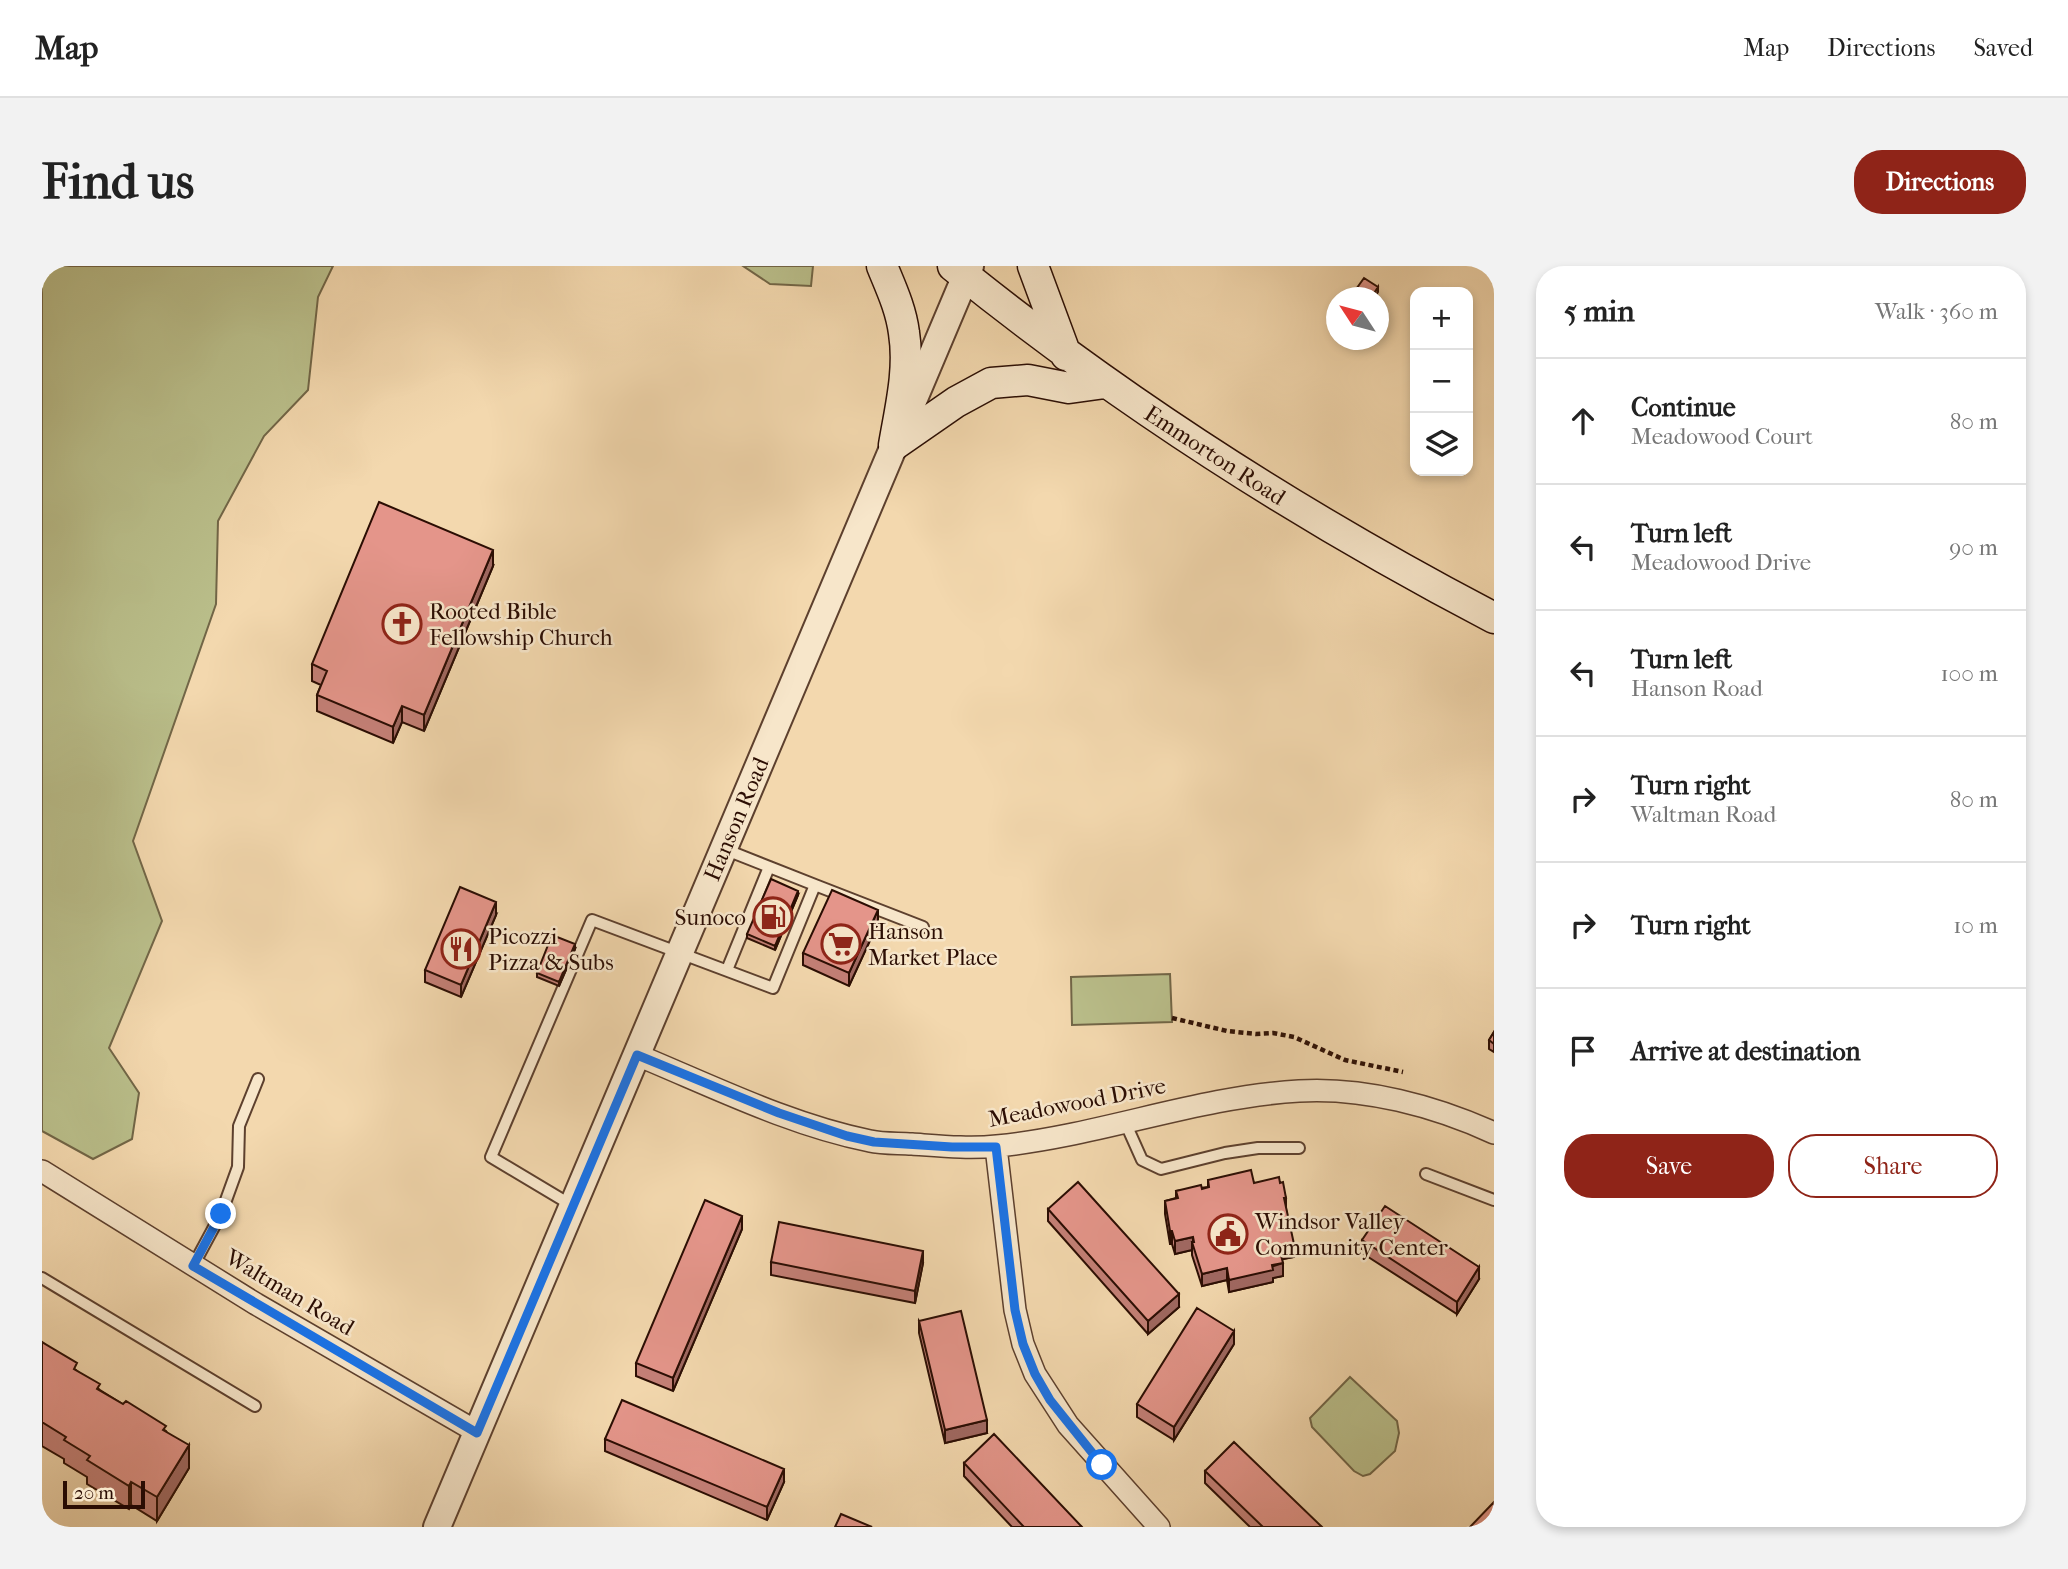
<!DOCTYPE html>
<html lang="en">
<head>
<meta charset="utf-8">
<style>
  :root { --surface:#fff; --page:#f2f2f2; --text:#222; --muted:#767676; --line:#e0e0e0; --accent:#8f2418 }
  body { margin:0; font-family:"IM FELL French Canon",serif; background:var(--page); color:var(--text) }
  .controls { position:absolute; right:21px; top:21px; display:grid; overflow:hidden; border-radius:14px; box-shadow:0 4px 10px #0003 }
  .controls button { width:63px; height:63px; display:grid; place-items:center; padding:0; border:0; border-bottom:2px solid var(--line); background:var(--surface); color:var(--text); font:35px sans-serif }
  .compass { position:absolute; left:1284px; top:21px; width:63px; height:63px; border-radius:50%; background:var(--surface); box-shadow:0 4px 10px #0003; rotate:306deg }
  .scale { position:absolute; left:21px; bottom:18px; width:82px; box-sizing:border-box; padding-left:7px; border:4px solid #2b0d03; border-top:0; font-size:19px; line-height:24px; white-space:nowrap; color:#2b0d03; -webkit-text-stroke:5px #f7e6ca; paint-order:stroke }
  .stop { position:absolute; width:21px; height:21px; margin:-16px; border:5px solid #1a73e8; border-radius:50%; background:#fff }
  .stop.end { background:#1a73e8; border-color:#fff; box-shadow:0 2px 7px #0008 }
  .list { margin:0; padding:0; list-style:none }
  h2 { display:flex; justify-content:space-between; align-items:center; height:91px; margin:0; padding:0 28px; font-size:30px }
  h2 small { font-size:23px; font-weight:400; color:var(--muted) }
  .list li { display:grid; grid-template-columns:46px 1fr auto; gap:21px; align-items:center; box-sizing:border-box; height:126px; padding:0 28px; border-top:2px solid var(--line) }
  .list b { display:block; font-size:26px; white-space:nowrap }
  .list p { margin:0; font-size:23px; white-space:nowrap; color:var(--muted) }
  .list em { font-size:23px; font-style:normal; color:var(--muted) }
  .actions { display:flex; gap:14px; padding:21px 28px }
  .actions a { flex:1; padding:16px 0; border:2px solid var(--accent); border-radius:28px; text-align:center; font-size:24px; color:var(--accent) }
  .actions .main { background:var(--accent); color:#fff }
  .icon { flex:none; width:38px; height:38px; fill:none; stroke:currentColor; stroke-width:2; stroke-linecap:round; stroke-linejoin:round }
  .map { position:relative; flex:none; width:1452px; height:1261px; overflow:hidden; border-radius:28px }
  header { display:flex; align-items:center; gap:42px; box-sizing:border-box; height:98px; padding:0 35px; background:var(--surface); border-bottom:2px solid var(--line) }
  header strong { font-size:33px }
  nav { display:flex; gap:38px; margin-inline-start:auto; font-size:24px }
  .intro { display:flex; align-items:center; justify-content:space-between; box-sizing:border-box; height:168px; padding:0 42px }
  h1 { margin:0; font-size:49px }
  .button { padding:18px 32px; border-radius:28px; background:var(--accent); color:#fff; font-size:24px; font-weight:700 }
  main { display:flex; gap:42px; padding:0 42px }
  aside { flex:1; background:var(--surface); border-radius:28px; box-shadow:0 4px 10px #0003 }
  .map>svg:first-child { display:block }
</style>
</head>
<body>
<header>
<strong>Map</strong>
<nav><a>Map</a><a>Directions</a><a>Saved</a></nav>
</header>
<div class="intro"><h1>Find us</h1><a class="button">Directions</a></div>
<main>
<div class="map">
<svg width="1452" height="1261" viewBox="0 0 1452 1261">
  <rect width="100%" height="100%" fill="#f3d8ae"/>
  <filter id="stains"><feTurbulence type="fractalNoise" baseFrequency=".00286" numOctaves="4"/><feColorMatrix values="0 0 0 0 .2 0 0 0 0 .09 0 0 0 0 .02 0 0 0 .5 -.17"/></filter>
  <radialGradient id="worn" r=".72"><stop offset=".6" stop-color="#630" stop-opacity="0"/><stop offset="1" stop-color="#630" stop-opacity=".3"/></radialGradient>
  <!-- green -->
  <path fill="#babf8b" stroke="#726647" stroke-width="2" d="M 0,0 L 291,0 L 276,31 L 266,124 L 222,170 L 176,255 L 174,338 L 91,575 L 120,655 L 67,782 L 97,827 L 90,873 L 51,893 L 0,865 Z
    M 701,0 L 771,0 L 769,20 L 728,18 Z
    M 1128,708 L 1130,756 L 1030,759 L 1029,711 Z
    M 1308,1111 L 1355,1155 L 1357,1167 L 1353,1185 L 1328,1208 L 1321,1210 L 1312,1205 L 1270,1161 L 1268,1152 Z"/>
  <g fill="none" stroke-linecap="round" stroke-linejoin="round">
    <!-- service casing -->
    <g stroke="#5d402e" stroke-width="14">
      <path id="service" d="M 773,619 L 881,661
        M 685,704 L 727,601
        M 1083,856 L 1100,894 L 1119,903 L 1183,887 L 1216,882 L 1257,882
        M 1384,908 L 1452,934
        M 531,940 L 449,891 L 550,654 L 731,722 L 773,619 L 682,583
        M 151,1000 L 179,948 L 196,901 L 197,860 L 216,813
        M 0,1012 L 213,1140"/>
    </g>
    <!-- minor casing -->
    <g stroke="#5d402e" stroke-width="24">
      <path id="minor" d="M 595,789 C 670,820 748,859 828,875 C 841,878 856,877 870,878 C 898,880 927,883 955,880 C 1057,870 1154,831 1257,825 C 1322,821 1393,840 1452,867
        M 954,881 L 973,1044 L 981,1078 L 993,1108 L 1026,1159 L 1117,1261
        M 0,905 L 214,1038 L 435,1166"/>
    </g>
    <!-- tertiary casing -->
    <g stroke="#5d402e" stroke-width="30">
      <path id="tertiary" d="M 395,1261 L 928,0"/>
    </g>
    <!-- secondary casing -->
    <g stroke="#2b0d03" stroke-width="33">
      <path id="secondary" d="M 840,0 C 849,22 859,43 862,67 C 868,104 858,143 852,179
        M 911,0 C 1079,136 1261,252 1452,352
        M 991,0 L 1024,89
        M 852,179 L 914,136 L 949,117 L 986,114 L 1027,122 L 1063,117"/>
    </g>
    <!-- path -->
    <path stroke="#2b0d03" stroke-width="4.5" stroke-dasharray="5 3.5" stroke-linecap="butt" d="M 1130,752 L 1185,765 L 1214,768 L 1231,767 L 1252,771 L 1303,794 L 1361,806"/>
    <!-- service -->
    <use href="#service" stroke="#f7e6ca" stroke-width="10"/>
    <!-- minor -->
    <use href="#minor" stroke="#f7e6ca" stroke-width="21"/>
    <!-- tertiary -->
    <use href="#tertiary" stroke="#f7e6ca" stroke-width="26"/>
    <!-- secondary -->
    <use href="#secondary" stroke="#f7e6ca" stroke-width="30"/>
  </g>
  <!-- wall -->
  <path fill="#c48077" stroke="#2b0d03" stroke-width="2" d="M 451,300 L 382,465 L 360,456 L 351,477 L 275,445 L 275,429 L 279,419 L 270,415 L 270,398 Z
    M 756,629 L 733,684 L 705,672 L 705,668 Z
    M 454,649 L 419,731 L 383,716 L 383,704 Z
    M 836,657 L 807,720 L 761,699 L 761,687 Z
    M 533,683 L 517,720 L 495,711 L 495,707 Z
    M 1452,766 L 1452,786 L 1447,783 L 1447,774 Z
    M 1166,914 L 1212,917 L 1238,917 L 1244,932 L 1244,943 L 1252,991 L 1240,993 L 1241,1010 L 1231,1012 L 1231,1016 L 1187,1026 L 1185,1014 L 1160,1020 L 1150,989 L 1150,984 L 1133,988 L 1130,978 L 1128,978 L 1123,948 L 1123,935 L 1134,932 L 1134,925 L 1166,921 Z
    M 1006,943 L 1137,1041 L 1106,1068 L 1006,955 Z
    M 700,963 L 631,1125 L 594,1110 L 594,1097 Z
    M 1320,974 L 1437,1013 L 1415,1048 L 1320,987 Z
    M 729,996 L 881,997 L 873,1037 L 729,1009 Z
    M 877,1055 L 945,1167 L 903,1177 L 877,1067 Z
    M 0,1076 L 58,1124 L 124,1165 L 147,1202 L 115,1255 L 89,1239 L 87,1243 L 45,1218 L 45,1211 L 22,1197 L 22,1193 L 0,1180 Z
    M 1192,1078 L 1132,1174 L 1095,1151 L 1095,1138 Z
    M 563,1173 L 742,1216 L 725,1254 L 563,1185 Z
    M 922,1197 L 1040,1261 L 970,1261 L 922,1210 Z
    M 1163,1205 L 1280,1261 L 1208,1261 L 1163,1217 Z"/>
  <!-- shaded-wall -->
  <path fill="#a06861" stroke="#2b0d03" stroke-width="2" d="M 1336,21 L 1336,26 L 1332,32 L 1329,32 Z
    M 451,284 L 451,300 L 382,465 L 382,449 Z
    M 360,440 L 360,456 L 351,477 L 351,461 Z
    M 756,625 L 756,629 L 733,684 L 733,680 Z
    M 454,636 L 454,649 L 419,731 L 419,719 Z
    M 836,644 L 836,657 L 807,720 L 807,707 Z
    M 533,678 L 533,683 L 517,720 L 517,716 Z
    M 700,950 L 700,963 L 631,1125 L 631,1112 Z
    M 1128,965 L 1130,965 L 1130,978 L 1128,978 Z
    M 1151,971 L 1151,981 L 1150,976 L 1150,984 L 1133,988 L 1133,975 Z
    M 1252,978 L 1252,991 L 1237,994 L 1237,981 Z
    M 881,985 L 881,997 L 873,1037 L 873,1025 Z
    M 1241,997 L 1241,1010 L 1231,1012 L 1231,1016 L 1187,1026 L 1187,1014 Z
    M 1437,1001 L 1437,1013 L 1415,1048 L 1415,1036 Z
    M 1185,1002 L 1185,1014 L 1160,1020 L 1160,1008 Z
    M 1137,1028 L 1137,1041 L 1106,1068 L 1106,1055 Z
    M 1192,1065 L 1192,1078 L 1132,1174 L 1132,1161 Z
    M 945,1154 L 945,1167 L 903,1177 L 903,1164 Z
    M 147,1179 L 147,1202 L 115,1255 L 115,1231 Z
    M 742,1203 L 742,1216 L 725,1254 L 725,1241 Z
    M 89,1216 L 89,1239 L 87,1243 L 87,1220 Z"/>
  <!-- building -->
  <path fill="#e4958a" stroke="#2b0d03" stroke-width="2" d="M 1322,12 L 1336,21 L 1329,32 L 1320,32 L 1312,26 Z
    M 337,236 L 451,284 L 382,449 L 360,440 L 351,461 L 275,429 L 285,405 L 270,398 Z
    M 729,613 L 756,625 L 733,680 L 705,668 Z
    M 418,621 L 454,636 L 419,719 L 383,704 Z
    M 790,624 L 836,644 L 807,707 L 761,687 Z
    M 510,669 L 533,678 L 517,716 L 495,707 Z
    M 1452,766 L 1452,778 L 1447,774 Z
    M 1209,904 L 1212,917 L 1237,911 L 1238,917 L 1241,916 L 1244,932 L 1242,932 L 1252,978 L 1237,981 L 1241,997 L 1230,999 L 1231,1004 L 1187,1014 L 1185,1002 L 1160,1008 L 1150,976 L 1152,976 L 1151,971 L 1133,975 L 1130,965 L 1128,965 L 1123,935 L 1136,932 L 1134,925 L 1159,919 L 1160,923 L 1167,921 L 1166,914 Z
    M 1036,916 L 1137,1028 L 1106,1055 L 1006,943 Z
    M 663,934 L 700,950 L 631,1112 L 594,1097 Z
    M 1343,940 L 1437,1001 L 1415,1036 L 1320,974 Z
    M 737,956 L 881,985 L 873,1025 L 729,996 Z
    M 1155,1042 L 1192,1065 L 1132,1161 L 1095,1138 Z
    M 919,1045 L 945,1154 L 903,1164 L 877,1055 Z
    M 0,1076 L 35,1097 L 32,1103 L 58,1118 L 55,1123 L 81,1138 L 84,1135 L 124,1160 L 121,1164 L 147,1179 L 115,1231 L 89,1216 L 87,1220 L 45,1194 L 48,1190 L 22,1174 L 24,1171 L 0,1156 Z
    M 580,1134 L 742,1203 L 725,1241 L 563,1173 Z
    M 952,1168 L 1040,1261 L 982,1261 L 922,1197 Z
    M 1192,1176 L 1280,1261 L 1221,1261 L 1163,1205 Z
    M 1452,1236 L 1452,1261 L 1428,1261 Z
    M 799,1248 L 830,1261 L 793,1261 Z"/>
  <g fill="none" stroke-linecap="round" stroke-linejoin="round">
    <!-- route -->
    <path stroke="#1a73e8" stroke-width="9" d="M 179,948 L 151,1000 L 435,1167 L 595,789 L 737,847 L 805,870 L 832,876 L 910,881 L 954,881 L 973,1044 L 981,1078 L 993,1108 L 1008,1134 L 1060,1199"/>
  </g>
  <!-- icons -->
  <defs>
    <g id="church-ring" transform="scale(2.0125)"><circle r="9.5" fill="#f7e6ca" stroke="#8f2418" stroke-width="1.5"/><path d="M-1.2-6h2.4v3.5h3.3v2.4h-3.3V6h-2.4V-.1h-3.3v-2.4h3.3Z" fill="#8f2418"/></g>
    <g id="fuel-ring" transform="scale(2.0125)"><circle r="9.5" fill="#f7e6ca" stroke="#8f2418" stroke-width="1.5"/><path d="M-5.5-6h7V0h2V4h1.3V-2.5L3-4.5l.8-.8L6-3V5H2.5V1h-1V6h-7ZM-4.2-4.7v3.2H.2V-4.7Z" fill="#8f2418"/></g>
    <g id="supermarket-ring" transform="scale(2.0125)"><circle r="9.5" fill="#f7e6ca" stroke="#8f2418" stroke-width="1.5"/><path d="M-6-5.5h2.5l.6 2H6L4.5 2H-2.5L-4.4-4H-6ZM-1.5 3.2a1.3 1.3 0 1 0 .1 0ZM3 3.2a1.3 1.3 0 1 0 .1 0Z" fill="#8f2418"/></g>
    <g id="restaurant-ring" transform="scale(2.0125)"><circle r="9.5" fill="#f7e6ca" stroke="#8f2418" stroke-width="1.5"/><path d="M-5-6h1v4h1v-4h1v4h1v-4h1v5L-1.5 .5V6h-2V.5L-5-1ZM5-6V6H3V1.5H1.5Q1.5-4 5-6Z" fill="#8f2418"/></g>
    <g id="civic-ring" transform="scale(2.0125)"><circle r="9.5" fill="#f7e6ca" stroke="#8f2418" stroke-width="1.5"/><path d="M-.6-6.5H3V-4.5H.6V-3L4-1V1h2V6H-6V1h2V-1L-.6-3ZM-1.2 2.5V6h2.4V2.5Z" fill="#8f2418"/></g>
  </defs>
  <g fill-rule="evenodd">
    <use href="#church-ring" x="360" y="358"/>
    <use href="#fuel-ring" x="731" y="651"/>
    <use href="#supermarket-ring" x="799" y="678"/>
    <use href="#restaurant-ring" x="419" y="683"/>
    <use href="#civic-ring" x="1186" y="968"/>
  </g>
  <g text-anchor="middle" stroke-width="5" stroke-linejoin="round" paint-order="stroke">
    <!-- street labels -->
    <g font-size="23" fill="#2b0d03" stroke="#f7e6ca">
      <text transform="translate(1173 189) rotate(33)" y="8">Emmorton Road</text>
      <text transform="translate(694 553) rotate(-67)" y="8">Hanson Road</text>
      <text transform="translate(1035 836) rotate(-11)" y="8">Meadowood Drive</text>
      <text transform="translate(248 1026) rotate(31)" y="8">Waltman Road</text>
    </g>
    <!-- poi labels -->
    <g font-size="23" fill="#2b0d03" stroke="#f7e6ca" text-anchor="start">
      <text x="387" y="353">Rooted Bible<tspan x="387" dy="26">Fellowship Church</tspan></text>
      <text x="704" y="659" text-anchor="end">Sunoco</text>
      <text x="826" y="673">Hanson<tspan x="826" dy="26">Market Place</tspan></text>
      <text x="446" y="678">Picozzi<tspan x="446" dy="26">Pizza &amp; Subs</tspan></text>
      <text x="1213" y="963">Windsor Valley<tspan x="1213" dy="26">Community Center</tspan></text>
    </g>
  </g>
  <rect width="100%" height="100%" filter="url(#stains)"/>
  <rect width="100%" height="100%" fill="url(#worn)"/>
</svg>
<div class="controls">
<button>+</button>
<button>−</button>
<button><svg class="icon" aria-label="layers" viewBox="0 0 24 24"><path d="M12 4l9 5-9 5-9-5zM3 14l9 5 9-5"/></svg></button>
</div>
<svg class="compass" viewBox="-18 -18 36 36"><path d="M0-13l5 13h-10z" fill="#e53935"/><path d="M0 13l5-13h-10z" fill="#767676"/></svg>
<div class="scale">20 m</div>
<div class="stop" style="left:1060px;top:1199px"></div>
<div class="stop end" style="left:179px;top:948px"></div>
</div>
<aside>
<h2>5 min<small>Walk · 360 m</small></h2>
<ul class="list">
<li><svg class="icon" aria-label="ahead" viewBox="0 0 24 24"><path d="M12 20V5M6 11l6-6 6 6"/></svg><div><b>Continue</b><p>Meadowood Court</p></div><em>80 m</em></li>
<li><svg class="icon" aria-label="left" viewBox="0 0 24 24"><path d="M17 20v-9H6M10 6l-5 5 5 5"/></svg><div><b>Turn left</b><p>Meadowood Drive</p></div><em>90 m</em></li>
<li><svg class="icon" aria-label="left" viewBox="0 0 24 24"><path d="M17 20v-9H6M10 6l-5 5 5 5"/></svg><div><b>Turn left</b><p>Hanson Road</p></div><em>100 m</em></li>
<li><svg class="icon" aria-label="right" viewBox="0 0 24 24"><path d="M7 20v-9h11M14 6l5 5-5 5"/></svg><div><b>Turn right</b><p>Waltman Road</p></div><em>80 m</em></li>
<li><svg class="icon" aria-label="right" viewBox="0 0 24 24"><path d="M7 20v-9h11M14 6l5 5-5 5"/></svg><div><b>Turn right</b></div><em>10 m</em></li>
<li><svg class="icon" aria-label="arrive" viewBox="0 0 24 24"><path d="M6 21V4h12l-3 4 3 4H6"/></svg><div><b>Arrive at destination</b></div></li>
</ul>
<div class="actions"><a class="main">Save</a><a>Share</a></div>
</aside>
</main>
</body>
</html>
